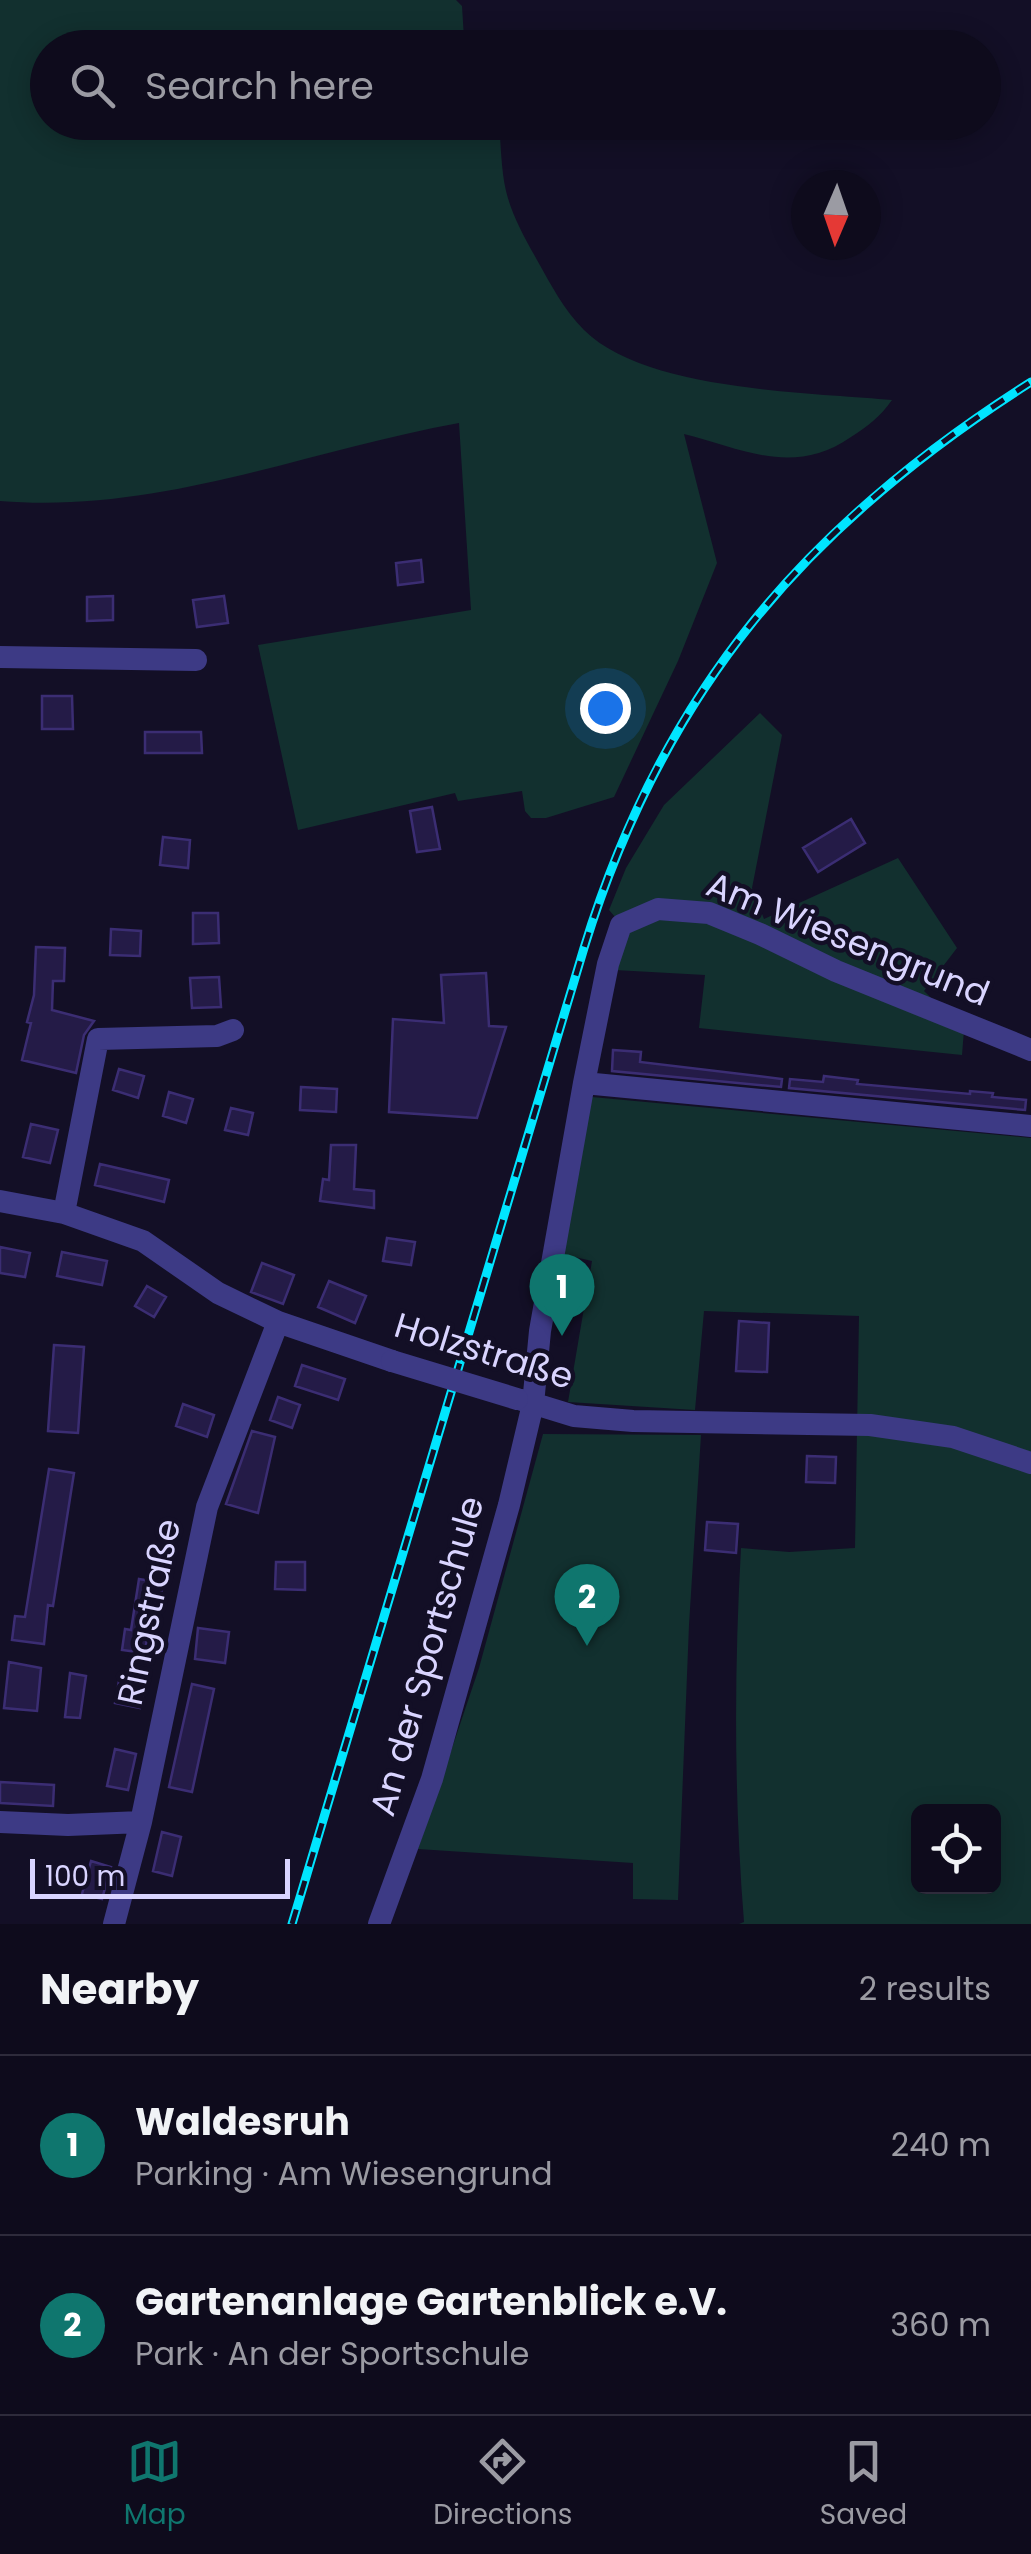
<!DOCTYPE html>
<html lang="en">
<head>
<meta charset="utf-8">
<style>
  :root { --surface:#0e0b1c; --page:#171425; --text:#f1f3f6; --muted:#9b9ba3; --line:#2e2b3b; --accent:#0f766e }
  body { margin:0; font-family:Poppins,sans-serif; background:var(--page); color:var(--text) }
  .controls { position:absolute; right:30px; bottom:30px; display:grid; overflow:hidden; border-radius:15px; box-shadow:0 5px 25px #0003 }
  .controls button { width:90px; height:90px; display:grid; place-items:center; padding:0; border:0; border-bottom:2px solid var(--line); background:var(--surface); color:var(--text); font:50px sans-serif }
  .compass { position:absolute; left:791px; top:170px; width:90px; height:90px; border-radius:50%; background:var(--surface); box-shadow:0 5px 25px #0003; rotate:182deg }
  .scale { position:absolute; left:30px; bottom:25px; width:260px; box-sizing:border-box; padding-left:10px; border:5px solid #d9d4ff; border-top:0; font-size:28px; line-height:35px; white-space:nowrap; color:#d9d4ff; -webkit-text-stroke:8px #130f26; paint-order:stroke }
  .you { position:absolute; left:605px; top:708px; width:35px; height:35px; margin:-25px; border:8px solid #fff; border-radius:50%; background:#1a73e8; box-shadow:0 0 0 15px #1a73e833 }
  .badge { display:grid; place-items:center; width:65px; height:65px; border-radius:50%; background:var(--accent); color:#fff; font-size:32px; font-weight:700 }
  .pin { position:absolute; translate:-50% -82px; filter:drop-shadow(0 2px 5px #0008) }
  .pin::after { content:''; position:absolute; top:52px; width:35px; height:30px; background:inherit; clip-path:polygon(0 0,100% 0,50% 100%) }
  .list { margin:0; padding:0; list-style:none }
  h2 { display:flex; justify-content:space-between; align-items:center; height:130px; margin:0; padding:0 40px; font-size:42px }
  h2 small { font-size:32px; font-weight:400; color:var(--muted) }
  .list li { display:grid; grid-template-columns:65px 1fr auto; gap:30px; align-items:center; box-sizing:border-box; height:180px; padding:0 40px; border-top:2px solid var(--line) }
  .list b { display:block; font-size:38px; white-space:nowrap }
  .list p { margin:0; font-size:32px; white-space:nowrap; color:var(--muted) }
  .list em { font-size:32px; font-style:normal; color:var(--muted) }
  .icon { flex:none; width:55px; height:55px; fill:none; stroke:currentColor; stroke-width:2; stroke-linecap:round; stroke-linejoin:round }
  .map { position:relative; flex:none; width:1031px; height:1924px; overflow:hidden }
  .search { position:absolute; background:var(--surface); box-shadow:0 5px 25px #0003; left:30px; right:30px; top:30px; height:110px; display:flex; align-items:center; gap:25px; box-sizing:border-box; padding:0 35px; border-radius:55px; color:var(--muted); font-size:38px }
  .sheet { height:490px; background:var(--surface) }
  nav { display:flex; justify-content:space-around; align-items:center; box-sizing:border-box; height:140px; border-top:2px solid var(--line); background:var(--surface); font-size:28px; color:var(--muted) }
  nav a { display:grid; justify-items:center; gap:5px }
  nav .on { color:var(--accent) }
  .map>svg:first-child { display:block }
</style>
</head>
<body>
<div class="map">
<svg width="1031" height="1924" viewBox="0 0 1031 1924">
  <rect width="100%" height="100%" fill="#130f26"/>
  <!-- green -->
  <path fill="#12302f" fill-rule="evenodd" d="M 0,0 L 456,0 L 462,6 L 464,38 L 489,42 L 490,47 L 48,48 L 48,122 L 499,123 C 501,145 501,169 506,191 C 512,216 525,238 537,260 C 551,285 564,310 584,330 C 645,391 808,392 892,400 C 880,417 868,426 851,437 C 793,477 744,449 684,434 L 717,563 L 678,661 L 614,797 L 546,818 L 531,818 L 525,811 L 522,791 L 458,801 L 455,793 L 298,830 L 258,645 L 471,610 L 459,423 C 304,451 161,514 0,501 Z
    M 760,713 L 782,735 L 752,888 L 764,919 L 898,858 L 957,948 L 924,991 L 964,1030 L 962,1055 L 699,1028 L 705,975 L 615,970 L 628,932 L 609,910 L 626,868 L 664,805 Z
    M 592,1097 L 1031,1138 L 1031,1924 L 739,1924 L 744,1922 C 734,1797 734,1674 741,1548 L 789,1552 L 855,1548 L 859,1316 L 704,1311 L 695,1410 L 568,1402 L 592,1261 L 557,1253 ZM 918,1812 L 994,1812 L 994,1886 L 918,1886 Z
    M 543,1434 L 701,1435 L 689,1625 L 678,1900 L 633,1899 L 633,1863 L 418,1849 L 479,1668 Z"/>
  <!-- building -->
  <path fill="#241b47" stroke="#3b2d73" stroke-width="2.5" d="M 421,560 L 423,582 L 398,585 L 396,563 Z
    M 113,596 L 113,620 L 87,621 L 87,597 Z
    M 224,596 L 228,623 L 197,627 L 193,600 Z
    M 42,696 L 72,696 L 73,729 L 42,729 Z
    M 145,732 L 201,732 L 202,753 L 145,753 Z
    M 432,807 L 440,849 L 417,852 L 410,811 Z
    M 851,819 L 865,843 L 818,872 L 803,848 Z
    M 163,837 L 190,840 L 188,868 L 160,865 Z
    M 193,913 L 218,913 L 219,943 L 193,944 Z
    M 111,929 L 141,931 L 140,956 L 110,955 Z
    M 36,947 L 65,948 L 64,981 L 53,981 L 52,1010 L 94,1021 L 84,1035 L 76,1073 L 22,1060 L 31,1023 L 27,1022 L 34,995 Z
    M 486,973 L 489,1026 L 506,1027 L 477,1118 L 389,1112 L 393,1019 L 444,1023 L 441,975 Z
    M 219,977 L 221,1007 L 192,1008 L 190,978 Z
    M 613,1050 L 641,1052 L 640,1062 L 782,1079 L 781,1087 L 612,1071 Z
    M 119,1069 L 144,1076 L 138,1098 L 113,1090 Z
    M 824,1076 L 858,1080 L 857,1084 L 970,1094 L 970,1091 L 993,1093 L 992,1097 L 1026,1100 L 1025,1110 L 789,1088 L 790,1079 L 823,1082 Z
    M 301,1087 L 337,1089 L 336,1112 L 300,1110 Z
    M 169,1092 L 193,1099 L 186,1123 L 163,1116 Z
    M 231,1108 L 253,1113 L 248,1135 L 225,1130 Z
    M 31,1124 L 58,1130 L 50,1163 L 23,1157 Z
    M 331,1145 L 356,1145 L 354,1189 L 374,1191 L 374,1208 L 320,1201 L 323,1179 L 329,1180 Z
    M 100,1164 L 169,1180 L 164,1202 L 95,1185 Z
    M 387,1238 L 415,1242 L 411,1265 L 383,1261 Z
    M 0,1247 L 30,1253 L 25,1277 L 0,1273 Z
    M 62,1252 L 107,1261 L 102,1285 L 57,1276 Z
    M 262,1263 L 294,1275 L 283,1304 L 251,1292 Z
    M 329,1281 L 366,1296 L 355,1323 L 318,1307 Z
    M 147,1286 L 166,1297 L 154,1317 L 135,1306 Z
    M 739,1321 L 769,1323 L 767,1372 L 736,1371 Z
    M 54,1345 L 84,1347 L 78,1433 L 48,1431 Z
    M 302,1365 L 345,1379 L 338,1400 L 295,1386 Z
    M 278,1397 L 300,1405 L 292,1428 L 270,1420 Z
    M 183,1404 L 214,1415 L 207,1437 L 176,1426 Z
    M 252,1431 L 275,1437 L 258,1513 L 226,1504 Z
    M 807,1456 L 836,1457 L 835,1483 L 806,1482 Z
    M 49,1469 L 74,1473 L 53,1606 L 48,1605 L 44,1644 L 12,1640 L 15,1616 L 25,1617 Z
    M 707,1522 L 738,1524 L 736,1553 L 705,1550 Z
    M 276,1562 L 305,1562 L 305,1590 L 275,1589 Z
    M 139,1579 L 163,1583 L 159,1609 L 151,1608 L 145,1653 L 122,1650 L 125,1629 L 131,1630 Z
    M 198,1628 L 229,1632 L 225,1663 L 195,1659 Z
    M 9,1662 L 41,1668 L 37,1711 L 4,1708 Z
    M 70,1673 L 86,1676 L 80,1718 L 65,1717 Z
    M 119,1681 L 144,1686 L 140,1708 L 115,1703 Z
    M 192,1684 L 214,1689 L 192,1792 L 169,1787 Z
    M 115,1749 L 136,1754 L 128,1790 L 107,1786 Z
    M 0,1782 L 54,1785 L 53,1806 L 0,1803 Z
    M 162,1832 L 181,1837 L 172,1876 L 153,1871 Z
    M 91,1861 L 111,1867 L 102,1899 L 82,1894 Z"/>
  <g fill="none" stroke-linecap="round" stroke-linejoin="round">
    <!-- minor -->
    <path stroke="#3d3a85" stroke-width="22" d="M 0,657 L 196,660
      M 584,1083 L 1031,1126
      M 0,1201 L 64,1213 L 143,1241 L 218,1293 L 278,1322 L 392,1361
      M 64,1213 L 98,1039 L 217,1036 L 233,1030
      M 522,1400 L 574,1416 L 633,1421 L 870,1425 L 953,1437 L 1031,1463
      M 0,1822 L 68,1825 L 141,1822
      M 114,1924 L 141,1822 L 207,1507 L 278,1322
      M 379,1924 L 432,1779 L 509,1505 L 533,1404 L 540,1331 L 584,1083 L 608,964 L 621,925 L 658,909 L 709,913 L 760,934 L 836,971 L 1031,1050"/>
    <!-- rail casing -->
    <g stroke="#00e5ff" stroke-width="9">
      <path id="rail" d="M 292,1924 L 584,948 C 663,691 806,524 1031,382"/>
    </g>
    <!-- rail -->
    <use href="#rail" stroke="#130f26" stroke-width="5" stroke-dasharray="15" stroke-linecap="butt"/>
    <!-- minor-bridge -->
    <path stroke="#3d3a85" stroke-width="22" d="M 392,1361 L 517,1399"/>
  </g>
  <g text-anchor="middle" stroke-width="9" stroke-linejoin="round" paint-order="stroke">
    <!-- street labels -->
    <g font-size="35" fill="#d9d4ff" stroke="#130f26">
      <text transform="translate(848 939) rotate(22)" y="12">Am Wiesengrund</text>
      <text transform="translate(484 1351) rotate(17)" y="12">Holzstraße</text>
      <text transform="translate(149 1612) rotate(-78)" y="12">Ringstraße</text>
      <text transform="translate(427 1656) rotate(-74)" y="12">An der Sportschule</text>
    </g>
  </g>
</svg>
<div class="controls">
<button><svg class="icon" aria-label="locate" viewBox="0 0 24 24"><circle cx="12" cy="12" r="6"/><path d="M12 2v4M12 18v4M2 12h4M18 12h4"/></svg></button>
</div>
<svg class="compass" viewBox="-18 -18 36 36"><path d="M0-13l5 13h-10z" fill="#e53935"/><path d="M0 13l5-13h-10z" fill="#9b9ba3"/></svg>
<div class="scale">100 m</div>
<div class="you"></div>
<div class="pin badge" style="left:562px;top:1336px">1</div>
<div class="pin badge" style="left:587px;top:1646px">2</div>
<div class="search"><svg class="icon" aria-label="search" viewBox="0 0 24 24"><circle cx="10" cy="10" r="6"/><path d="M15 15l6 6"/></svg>Search here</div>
</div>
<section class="sheet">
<h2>Nearby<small>2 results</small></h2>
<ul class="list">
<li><span class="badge">1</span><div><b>Waldesruh</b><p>Parking · Am Wiesengrund</p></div><em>240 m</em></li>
<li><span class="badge">2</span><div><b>Gartenanlage Gartenblick e.V.</b><p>Park · An der Sportschule</p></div><em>360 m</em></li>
</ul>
</section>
<nav>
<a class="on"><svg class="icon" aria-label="map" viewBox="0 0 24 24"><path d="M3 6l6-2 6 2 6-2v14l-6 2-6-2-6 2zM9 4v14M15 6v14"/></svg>Map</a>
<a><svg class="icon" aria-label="directions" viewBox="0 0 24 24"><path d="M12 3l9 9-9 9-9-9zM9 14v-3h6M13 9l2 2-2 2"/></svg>Directions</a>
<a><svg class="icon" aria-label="saved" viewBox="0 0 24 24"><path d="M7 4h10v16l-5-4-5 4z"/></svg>Saved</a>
</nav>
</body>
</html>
